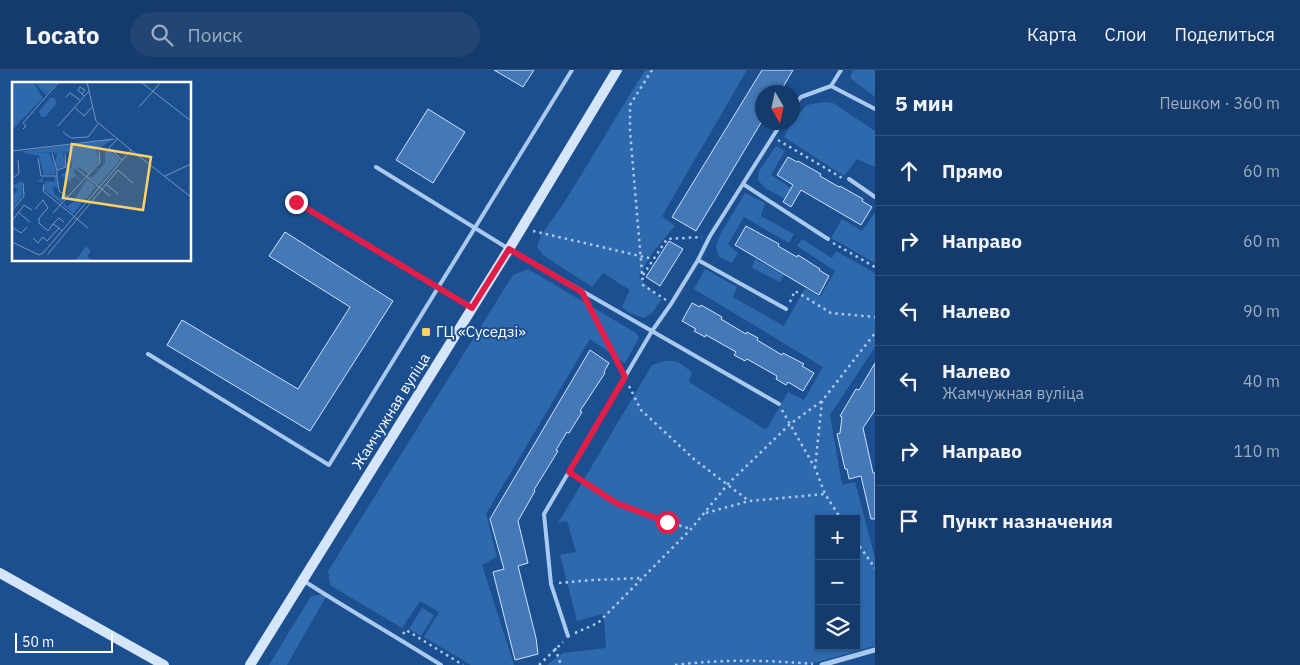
<!DOCTYPE html>
<html lang="ru">
<head>
<meta charset="utf-8">
<style>
  :root { --surface:#143b6b; --page:#214673; --text:#f1f3f6; --muted:#9dadc1; --line:#33557e }
  body { margin:0; font-family:"IBM Plex Sans",sans-serif; background:var(--page); color:var(--text) }
  .controls { position:absolute; right:15px; bottom:15px; display:grid; overflow:hidden; border-radius:0px; box-shadow:0 1px 4px #0004 }
  .controls button { width:45px; height:45px; display:grid; place-items:center; padding:0; border:0; border-bottom:1px solid var(--line); background:var(--surface); color:var(--text); font:25px sans-serif }
  .compass { position:absolute; left:755px; top:15px; width:45px; height:45px; border-radius:50%; background:var(--surface); box-shadow:0 1px 4px #0004; rotate:171deg }
  .scale { position:absolute; left:15px; bottom:12px; width:98px; box-sizing:border-box; padding-left:5px; border:2px solid #fff; border-top:0; font-size:14px; line-height:18px; white-space:nowrap; color:#fff; -webkit-text-stroke:4px #1b4f8f; paint-order:stroke }
  .stop { position:absolute; width:15px; height:15px; margin:-11px; border:4px solid #e11d48; border-radius:50%; background:#fff }
  .stop.end { background:#e11d48; border-color:#fff; box-shadow:0 1px 5px #0008 }
  .list { margin:0; padding:0; list-style:none }
  h2 { display:flex; justify-content:space-between; align-items:center; height:65px; margin:0; padding:0 20px; font-size:21px }
  h2 small { font-size:16px; font-weight:400; color:var(--muted) }
  .list li { display:grid; grid-template-columns:32px 1fr auto; gap:15px; align-items:center; box-sizing:border-box; height:70px; padding:0 20px; border-top:1px solid var(--line) }
  .list b { display:block; font-size:19px; white-space:nowrap }
  .list p { margin:0; font-size:16px; white-space:nowrap; color:var(--muted) }
  .list em { font-size:16px; font-style:normal; color:var(--muted) }
  .icon { flex:none; width:28px; height:28px; fill:none; stroke:currentColor; stroke-width:2; stroke-linecap:round; stroke-linejoin:round }
  .map { position:relative; flex:none; width:875px; height:595px; overflow:hidden }
  header { display:flex; align-items:center; gap:30px; box-sizing:border-box; height:70px; padding:0 25px; background:var(--surface); border-bottom:1px solid var(--line) }
  header strong { font-size:24px }
  nav { display:flex; gap:28px; margin-inline-start:auto; font-size:18px }
  .search { width:350px; height:45px; background:var(--page); display:flex; align-items:center; gap:12px; box-sizing:border-box; padding:0 18px; border-radius:28px; color:var(--muted); font-size:19px }
  main { display:flex }
  aside { flex:1; background:var(--surface) }
  .map>svg:first-child { display:block }
</style>
</head>
<body>
<header>
<strong>Locato</strong>
<div class="search"><svg class="icon" aria-label="search" viewBox="0 0 24 24"><circle cx="10" cy="10" r="6"/><path d="M15 15l6 6"/></svg>Поиск</div>
<nav><a>Карта</a><a>Слои</a><a>Поделиться</a></nav>
</header>
<main>
<div class="map">
<svg width="875" height="595" viewBox="0 0 875 595">
  <rect width="100%" height="100%" fill="#1b4f8f"/>
  <!-- green -->
  <path fill="#2e69ad" fill-rule="evenodd" d="M 645,0 L 747,0 L 662,146 L 675,156 L 652,183 L 639,207 L 661,230 L 652,243 L 644,248 L 628,242 L 622,237 L 630,220 L 603,203 L 592,217 L 543,185 L 537,177 L 541,165 L 562,136 Z
    M 853,0 L 875,0 L 875,27 L 850,8 Z
    M 823,32 L 833,33 L 875,61 L 875,97 L 857,89 L 844,106 L 784,67 L 796,47 L 807,35 Z
    M 776,76 L 785,81 L 771,105 L 791,118 L 785,129 L 765,118 L 758,110 L 759,101 Z
    M 745,123 L 765,133 L 761,146 L 794,164 L 789,173 L 744,147 L 728,174 L 738,183 L 732,193 L 719,187 L 716,176 L 720,165 Z
    M 875,142 L 875,193 L 831,168 L 842,149 L 862,161 Z
    M 802,169 L 832,188 L 836,181 L 875,203 L 875,277 L 830,345 L 842,415 L 855,412 L 875,488 L 875,576 L 807,595 L 547,595 L 563,583 L 606,578 L 604,549 L 602,544 L 577,551 L 560,485 L 576,482 L 567,451 L 558,453 L 652,295 C 671,288 677,289 692,303 L 689,312 L 766,360 L 788,322 L 804,330 L 823,297 L 694,219 L 705,199 L 737,217 L 733,227 L 784,256 L 805,218 L 820,227 L 835,201 L 797,176 ZM 819,449 L 856,449 L 856,576 L 819,576 Z
    M 755,189 L 784,205 L 780,212 L 752,198 Z
    M 528,199 L 636,263 L 639,268 L 625,293 L 590,269 L 486,444 L 497,487 L 482,495 L 514,595 L 471,595 L 424,567 L 439,542 L 420,531 L 402,558 L 330,515 L 328,501 L 513,205 Z
    M 318,525 L 327,525 L 287,595 L 269,595 L 311,526 Z
    M 422,538 L 434,545 L 421,566 L 409,559 Z"/>
  <!-- building -->
  <path fill="#4478b7" stroke="#cfe3fa" d="M 494,0 L 534,0 L 523,17 Z
    M 762,0 L 793,0 L 780,22 L 762,22 L 762,51 L 696,161 L 672,147 Z
    M 428,39 L 465,62 L 433,113 L 396,90 Z
    M 788,87 L 797,92 L 798,91 L 821,104 L 820,106 L 839,117 L 840,116 L 863,129 L 862,131 L 872,137 L 861,155 L 801,120 L 791,137 L 783,132 L 793,115 L 777,105 Z
    M 746,156 L 779,174 L 778,176 L 797,187 L 798,185 L 820,199 L 819,200 L 829,206 L 819,225 L 735,175 Z
    M 285,162 L 393,231 L 310,361 L 167,275 L 182,250 L 298,319 L 350,237 L 269,186 Z
    M 669,171 L 683,179 L 660,216 L 646,207 Z
    M 692,233 L 700,237 L 701,235 L 722,247 L 721,249 L 746,264 L 747,262 L 758,268 L 757,270 L 782,285 L 783,283 L 804,294 L 802,296 L 814,303 L 803,321 L 788,312 L 786,315 L 776,309 L 777,306 L 747,289 L 745,291 L 734,285 L 736,282 L 706,265 L 705,267 L 694,261 L 696,259 L 682,251 Z
    M 590,280 L 609,293 L 604,302 L 605,303 L 586,332 L 580,341 L 582,342 L 569,363 L 567,362 L 556,380 L 558,381 L 534,420 L 535,421 L 518,451 L 528,493 L 518,496 L 536,568 L 538,584 L 515,590 L 493,502 L 504,499 L 490,449 Z
    M 875,293 L 875,340 L 863,358 L 873,403 L 875,403 L 875,449 L 871,449 L 861,406 L 849,409 L 847,399 L 845,399 L 837,364 L 840,363 L 842,347 L 840,346 L 856,319 L 859,320 Z"/>
  <g fill="none" stroke-linecap="round" stroke-linejoin="round">
    <!-- path -->
    <path stroke="#a9c9ee" stroke-width="2.5" stroke-dasharray="2.5 4" stroke-linecap="butt" d="M 652,0 L 630,35 L 630,61 L 643,215 L 666,230
      M 778,70 L 842,108
      M 533,161 L 653,189
      M 833,173 L 875,197
      M 643,205 L 667,169 L 702,167
      M 790,232 L 795,221 L 831,243 L 875,247
      M 589,235 L 621,299
      M 629,316 L 641,340 L 695,390 L 749,431
      M 782,340 L 815,398 L 825,424 L 841,449
      M 815,398 L 822,331 L 875,263
      M 574,406 L 616,433 L 667,452 L 691,459
      M 706,443 L 749,431 L 825,424
      M 856,471 L 875,498
      M 559,513 L 593,510 L 641,508
      M 575,563 L 598,553 L 691,459 L 728,414 L 790,354 L 822,331
      M 403,564 L 406,560 L 463,595
      M 555,578 L 561,595
      M 539,595 L 563,572
      M 675,595 C 723,589 766,590 813,594"/>
    <!-- lane -->
    <path stroke="#a9c9ee" stroke-width="4" d="M 831,16 L 875,39
      M 792,38 L 801,27 L 831,16 L 841,0
      M 376,97 L 509,179 L 779,334
      M 849,109 L 875,127
      M 743,114 L 828,169
      M 296,132 L 470,237
      M 698,190 L 786,239
      M 148,284 L 329,395 L 572,0
      M 304,511 C 349,540 395,566 441,595
      M 568,566 L 551,514 L 544,444 L 652,261 L 671,234 L 698,190 L 710,166 L 782,52"/>
    <!-- street -->
    <path stroke="#a9c9ee" stroke-width="5" d="M 822,595 L 875,580"/>
    <!-- secondary -->
    <path stroke="#d6e6fa" stroke-width="10" d="M 0,503 L 164,595
      M 250,595 L 509,179 L 617,0"/>
  </g>
  <g fill="none" stroke-linecap="round" stroke-linejoin="round">
    <!-- route -->
    <path stroke="#e11d48" stroke-width="6" d="M 296,132 L 472,238 L 509,179 L 582,222 L 625,307 L 569,402 L 616,433 L 667,452"/>
  </g>
  <!-- markers -->
  <rect fill="#ffd166" stroke="#1b4f8f" stroke-width="2" x="421" y="257" width="10" height="10" rx="2.5"/>
  <g text-anchor="middle" stroke-width="4" stroke-linejoin="round" paint-order="stroke">
    <!-- poi labels -->
    <g font-size="15" fill="#fff" stroke="#1b4f8f" text-anchor="start">
      <text x="436" y="267">ГЦ «Суседзі»</text>
    </g>
    <!-- street labels -->
    <g font-size="15" fill="#fff" stroke="#1b4f8f">
      <text transform="translate(391 341) rotate(-58)" y="5">Жамчужная вуліца</text>
    </g>
  </g>
  <!-- overview -->
  <g transform="translate(12 12)">
    <rect width="179" height="179" fill="#1b4f8f"/>
    <path d="M 0,0 L 21,0 L 31,16 L 0,48 ZM 22,0 L 46,0 L 34,13 ZM 38,16 L 43,16 L 44,22 L 33,35 L 29,35 L 27,29 ZM 102,57 L 84,68 L 87,79 L 76,92 L 67,85 L 61,89 L 70,100 L 63,94 L 58,98 L 60,102 L 49,93 L 60,85 L 58,70 L 51,71 L 54,84 L 47,87 L 43,81 L 45,72 L 40,71 L 46,70 L 24,71 L 37,71 L 44,87 L 43,92 L 32,93 L 27,74 L 12,71 L 11,69 ZM 93,65 L 108,78 L 86,103 L 77,95 L 81,95 L 93,81 ZM 42,95 L 44,95 L 46,106 L 41,104 L 42,112 L 49,117 L 50,112 L 54,115 L 49,121 L 31,107 L 33,101 L 25,99 L 31,96 L 31,100 L 43,99 ZM 75,97 L 84,105 L 61,132 L 51,123 L 52,121 L 55,125 L 61,120 ZM 10,99 L 10,114 L 0,127 L 0,113 L 6,108 L 0,104 ZM 74,164 L 79,169 L 75,175 L 82,179 L 63,179 Z" fill="#2e69ad"/>
    <path fill="none" stroke="#7695bc" stroke-width="1" d="M 129,0 L 179,39M 70,12 L 73,8 L 68,5 L 66,8 L 72,14M 54,15 L 58,11 L 68,18M 62,25 L 72,34 L 80,25M 127,25 L 149,0M 46,44 L 77,9M 11,47 L 14,44 L 11,41 L 47,0M 51,50 L 59,56 L 76,55 L 86,42M 105,57 L 97,66 L 110,78M 119,68 L 179,115M 0,69 L 102,57M 40,71 L 45,88M 26,76 L 29,94 L 45,94 L 45,88 L 54,85 L 53,72M 65,87 L 98,114M 45,94 L 47,109 L 56,115M 153,94 L 179,82M 0,97 L 7,91 L 6,78M 32,102 L 31,109 L 76,146M 94,102 L 106,112M 23,127 L 31,118 L 36,126 L 27,136 L 27,141 L 36,149 L 41,142M 0,129 L 12,114 L 11,101M 6,130 L 18,140M 41,131 L 88,80 L 87,69M 0,139 L 12,123 L 20,128M 0,145 L 9,151 L 15,145M 47,146 L 41,142 L 47,136 L 52,140M 21,156 L 26,161 L 31,155 L 35,159 L 47,146 L 50,149M 0,160 L 27,173 L 31,171 L 119,68 L 84,39 L 75,0M 36,172 L 106,88 L 121,101"/>
    <path fill="#ffd166" fill-opacity="0.15" stroke="#ffd166" stroke-width="2.5" d="M 60,62 L 139,75 L 131,128 L 51,116 Z"/>
    <rect width="179" height="179" fill="none" stroke="#fff" stroke-width="2.5"/>
  </g>
</svg>
<div class="controls">
<button>+</button>
<button>−</button>
<button><svg class="icon" aria-label="layers" viewBox="0 0 24 24"><path d="M12 4l9 5-9 5-9-5zM3 14l9 5 9-5"/></svg></button>
</div>
<svg class="compass" viewBox="-18 -18 36 36"><path d="M0-13l5 13h-10z" fill="#e53935"/><path d="M0 13l5-13h-10z" fill="#9dadc1"/></svg>
<div class="scale">50 m</div>
<div class="stop" style="left:667px;top:452px"></div>
<div class="stop end" style="left:296px;top:132px"></div>
</div>
<aside>
<h2>5 мин<small>Пешком · 360 m</small></h2>
<ul class="list">
<li><svg class="icon" aria-label="ahead" viewBox="0 0 24 24"><path d="M12 20V5M6 11l6-6 6 6"/></svg><div><b>Прямо</b></div><em>60 m</em></li>
<li><svg class="icon" aria-label="right" viewBox="0 0 24 24"><path d="M7 20v-9h11M14 6l5 5-5 5"/></svg><div><b>Направо</b></div><em>60 m</em></li>
<li><svg class="icon" aria-label="left" viewBox="0 0 24 24"><path d="M17 20v-9H6M10 6l-5 5 5 5"/></svg><div><b>Налево</b></div><em>90 m</em></li>
<li><svg class="icon" aria-label="left" viewBox="0 0 24 24"><path d="M17 20v-9H6M10 6l-5 5 5 5"/></svg><div><b>Налево</b><p>Жамчужная вуліца</p></div><em>40 m</em></li>
<li><svg class="icon" aria-label="right" viewBox="0 0 24 24"><path d="M7 20v-9h11M14 6l5 5-5 5"/></svg><div><b>Направо</b></div><em>110 m</em></li>
<li><svg class="icon" aria-label="arrive" viewBox="0 0 24 24"><path d="M6 21V4h12l-3 4 3 4H6"/></svg><div><b>Пункт назначения</b></div></li>
</ul>
</aside>
</main>
</body>
</html>
